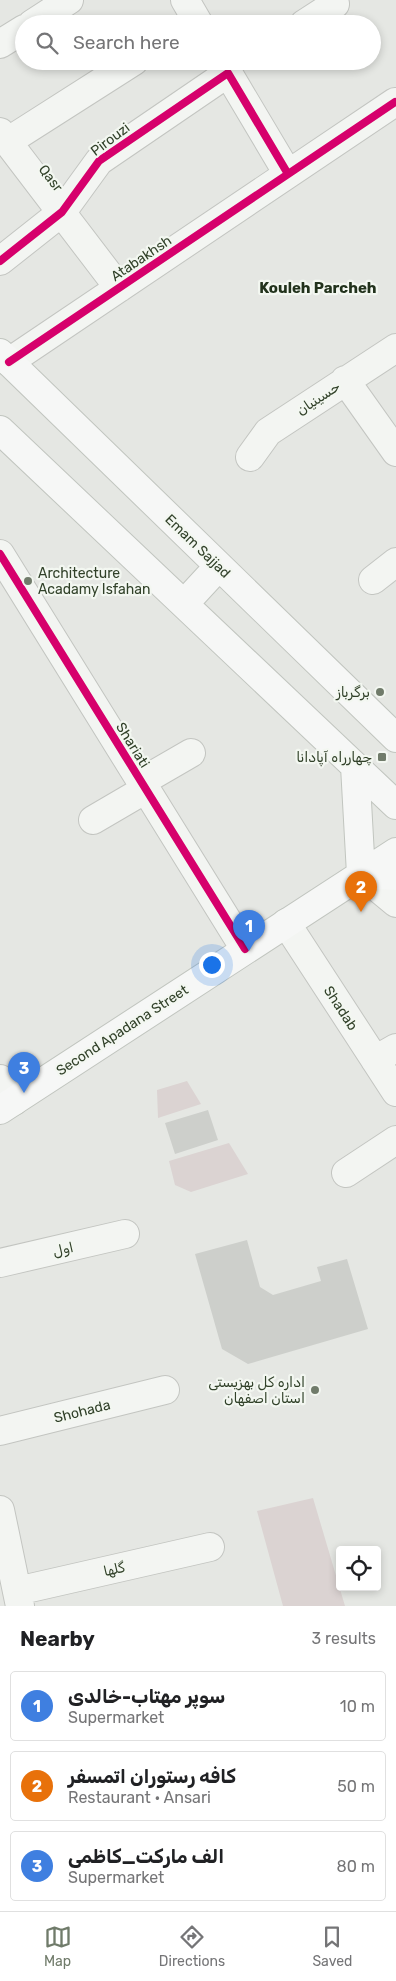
<!DOCTYPE html>
<html lang="en">
<head>
<meta charset="utf-8">
<style>
  :root { --surface:#fff; --page:#f2f2f2; --text:#202124; --muted:#757577; --line:#e0e0e0; --accent:#707b6a }
  body { margin:0; font-family:Rubik,Vazirmatn,sans-serif; background:var(--page); color:var(--text) }
  .controls { position:absolute; right:15px; bottom:15px; display:grid; overflow:hidden; border-radius:5px; box-shadow:0 2px 8px #0003 }
  .controls button { width:45px; height:45px; display:grid; place-items:center; padding:0; border:0; border-bottom:1px solid var(--line); background:var(--surface); color:var(--text); font:25px sans-serif }
  .you { position:absolute; left:211px; top:964px; width:18px; height:18px; margin:-12px; border:4px solid #fff; border-radius:50%; background:#1a73e8; box-shadow:0 0 0 8px #1a73e833 }
  .badge { display:grid; place-items:center; width:32px; height:32px; border-radius:50%; background:var(--accent); color:#fff; font-size:16px; font-weight:700 }
  .pin { position:absolute; translate:-50% -41px; filter:drop-shadow(0 1px 2px #0008) }
  .pin::after { content:''; position:absolute; top:26px; width:18px; height:15px; background:inherit; clip-path:polygon(0 0,100% 0,50% 100%) }
  .list { margin:0; padding:0; list-style:none }
  h2 { display:flex; justify-content:space-between; align-items:center; height:65px; margin:0; padding:0 20px; font-size:21px }
  h2 small { font-size:16px; font-weight:400; color:var(--muted) }
  .list li { display:grid; grid-template-columns:32px 1fr auto; gap:15px; align-items:center; box-sizing:border-box; height:70px; margin:0 10px 10px; padding:0 10px; border:1px solid var(--line); border-radius:5px }
  .list b { display:block; font-size:19px; white-space:nowrap }
  .list p { margin:0; font-size:16px; white-space:nowrap; color:var(--muted) }
  .list em { font-size:16px; font-style:normal; color:var(--muted) }
  .icon { flex:none; width:28px; height:28px; fill:none; stroke:currentColor; stroke-width:2; stroke-linecap:round; stroke-linejoin:round }
  .map { position:relative; flex:none; width:396px; height:1606px; overflow:hidden }
  .search { position:absolute; background:var(--surface); box-shadow:0 2px 8px #0003; left:15px; right:15px; top:15px; height:55px; display:flex; align-items:center; gap:12px; box-sizing:border-box; padding:0 18px; border-radius:28px; color:var(--muted); font-size:19px }
  .sheet { height:305px; background:var(--surface) }
  nav { display:flex; justify-content:space-around; align-items:center; box-sizing:border-box; height:70px; border-top:1px solid var(--line); background:var(--surface); font-size:14px; color:var(--muted) }
  nav a { display:grid; justify-items:center; gap:2px }
  nav .on { color:var(--accent) }
  .map>svg:first-child { display:block }
</style>
</head>
<body>
<div class="map">
<svg width="396" height="1606" viewBox="0 0 396 1606">
  <rect width="100%" height="100%" fill="#e5e7e3"/>
  <!-- green -->
  <path fill="#dbd3d2" d="M 187,1081 L 201,1104 L 158,1118 L 157,1090 Z
    M 229,1143 L 248,1174 L 191,1192 L 175,1185 L 169,1161 Z
    M 313,1498 L 345,1606 L 283,1606 L 257,1511 Z"/>
  <!-- building -->
  <path fill="#cdcfcb" d="M 208,1110 L 218,1140 L 175,1154 L 165,1123 Z
    M 247,1240 L 260,1287 L 273,1295 L 321,1281 L 317,1267 L 347,1259 L 368,1329 L 248,1364 L 222,1349 L 195,1254 Z"/>
  <g fill="none" stroke-linecap="round" stroke-linejoin="round">
    <!-- minor casing -->
    <g stroke="#c3c5c1" stroke-width="30">
      <path id="minor" d="M 185,0 L 199,24
        M 32,24 L 69,0
        M 304,24 L 335,4
        M 0,44 L 24,29
        M 0,132 L 119,288
        M 7,142 L 134,61
        M 0,261 L 62,212 L 99,161 L 228,73 L 288,174
        M 9,362 L 395,102
        M 345,380 L 396,452
        M 250,457 L 268,432 L 396,348
        M 0,554 L 245,949
        M 373,580 L 396,562
        M 141,782 L 191,753
        M 93,820 L 146,789
        M 361,874 L 396,903
        M 286,923 L 396,1092
        M 375,1060 L 396,1048
        M 0,1079 L 14,1101
        M 346,1173 L 396,1140
        M 0,1263 L 125,1234
        M 0,1431 L 165,1390
        M 0,1510 L 20,1606
        M 17,1591 L 210,1547"/>
    </g>
    <!-- major casing -->
    <g stroke="#c1c5bf" stroke-width="30">
      <path id="major" d="M 0,353 L 396,738
        M 0,430 L 396,805
        M 184,604 L 219,566
        M 355,766 L 361,874 L 396,876
        M 0,1110 L 396,852"/>
    </g>
    <!-- minor -->
    <use href="#minor" stroke="#f3f5f2" stroke-width="28"/>
    <!-- major -->
    <use href="#major" stroke="#f6f7f6" stroke-width="28"/>
    <!-- cycleway casing -->
    <g stroke="#f3f7f1" stroke-width="11">
      <path id="cycleway" d="M 0,261 L 62,212 L 99,161 L 228,73 L 288,174
        M 9,362 L 395,102
        M 0,554 L 245,949"/>
    </g>
    <!-- cycleway -->
    <use href="#cycleway" stroke="#d6006c" stroke-width="8"/>
  </g>
  <!-- markers -->
  <g fill="#707b6a" stroke="#f3f7f1" stroke-width="2">
    <circle cx="28" cy="581" r="5"/>
    <circle cx="380" cy="692" r="5"/>
    <rect x="377" y="752" width="10" height="10" rx="2.5"/>
    <circle cx="315" cy="1390" r="5"/>
  </g>
  <g text-anchor="middle" stroke-width="4.5" stroke-linejoin="round" paint-order="stroke">
    <!-- street labels -->
    <g font-size="14" fill="#314129" stroke="#f3f7f1">
      <text transform="translate(110 139) rotate(-37)" y="5">Pirouzi</text>
      <text transform="translate(51 178) rotate(53)" y="5">Qasr</text>
      <text transform="translate(141 258) rotate(-34)" y="5">Atabakhsh</text>
      <text transform="translate(318 398) rotate(-34)" y="5">حسینیان</text>
      <text transform="translate(198 546) rotate(44)" y="5">Emam Sajjad</text>
      <text transform="translate(133 745) rotate(58)" y="5">Shariati</text>
      <text transform="translate(341 1008) rotate(57)" y="5">Shadab</text>
      <text transform="translate(122 1030) rotate(-33)" y="5">Second Apadana Street</text>
      <text transform="translate(63 1249) rotate(-13)" y="5">اول</text>
      <text transform="translate(82 1411) rotate(-14)" y="5">Shohada</text>
      <text transform="translate(114 1569) rotate(-13)" y="5">گلها</text>
    </g>
    <!-- poi labels -->
    <g font-size="14" fill="#314129" stroke="#f3f7f1" text-anchor="end">
      <text x="38" y="578" text-anchor="start">Architecture<tspan x="38" dy="16">Acadamy Isfahan</tspan></text>
      <text x="370" y="697">برگرباز</text>
      <text x="372" y="762">چهارراه آپادانا</text>
      <text x="305" y="1387">اداره کل بهزیستی<tspan x="305" dy="16">استان اصفهان</tspan></text>
    </g>
    <!-- neighbourhood labels -->
    <g font-size="15" font-weight="bold" fill="#22321c" stroke="#f3f7f1">
      <text x="318" y="293">Kouleh Parcheh</text>
    </g>
  </g>
</svg>
<div class="controls">
<button><svg class="icon" aria-label="locate" viewBox="0 0 24 24"><circle cx="12" cy="12" r="6"/><path d="M12 2v4M12 18v4M2 12h4M18 12h4"/></svg></button>
</div>
<div class="you"></div>
<div class="pin badge" style="left:249px;top:951px;background:#3f7fe0">1</div>
<div class="pin badge" style="left:361px;top:912px;background:#e8710a">2</div>
<div class="pin badge" style="left:24px;top:1093px;background:#3f7fe0">3</div>
<div class="search"><svg class="icon" aria-label="search" viewBox="0 0 24 24"><circle cx="10" cy="10" r="6"/><path d="M15 15l6 6"/></svg>Search here</div>
</div>
<section class="sheet">
<h2>Nearby<small>3 results</small></h2>
<ul class="list">
<li><span class="badge" style="background:#3f7fe0">1</span><div><b>سوپر مهتاب-خالدی</b><p>Supermarket</p></div><em>10 m</em></li>
<li><span class="badge" style="background:#e8710a">2</span><div><b>كافه رستوران اتمسفر</b><p>Restaurant · Ansari</p></div><em>50 m</em></li>
<li><span class="badge" style="background:#3f7fe0">3</span><div><b>الف مارکت_کاظمی</b><p>Supermarket</p></div><em>80 m</em></li>
</ul>
</section>
<nav>
<a class="on"><svg class="icon" aria-label="map" viewBox="0 0 24 24"><path d="M3 6l6-2 6 2 6-2v14l-6 2-6-2-6 2zM9 4v14M15 6v14"/></svg>Map</a>
<a><svg class="icon" aria-label="directions" viewBox="0 0 24 24"><path d="M12 3l9 9-9 9-9-9zM9 14v-3h6M13 9l2 2-2 2"/></svg>Directions</a>
<a><svg class="icon" aria-label="saved" viewBox="0 0 24 24"><path d="M7 4h10v16l-5-4-5 4z"/></svg>Saved</a>
</nav>
</body>
</html>
